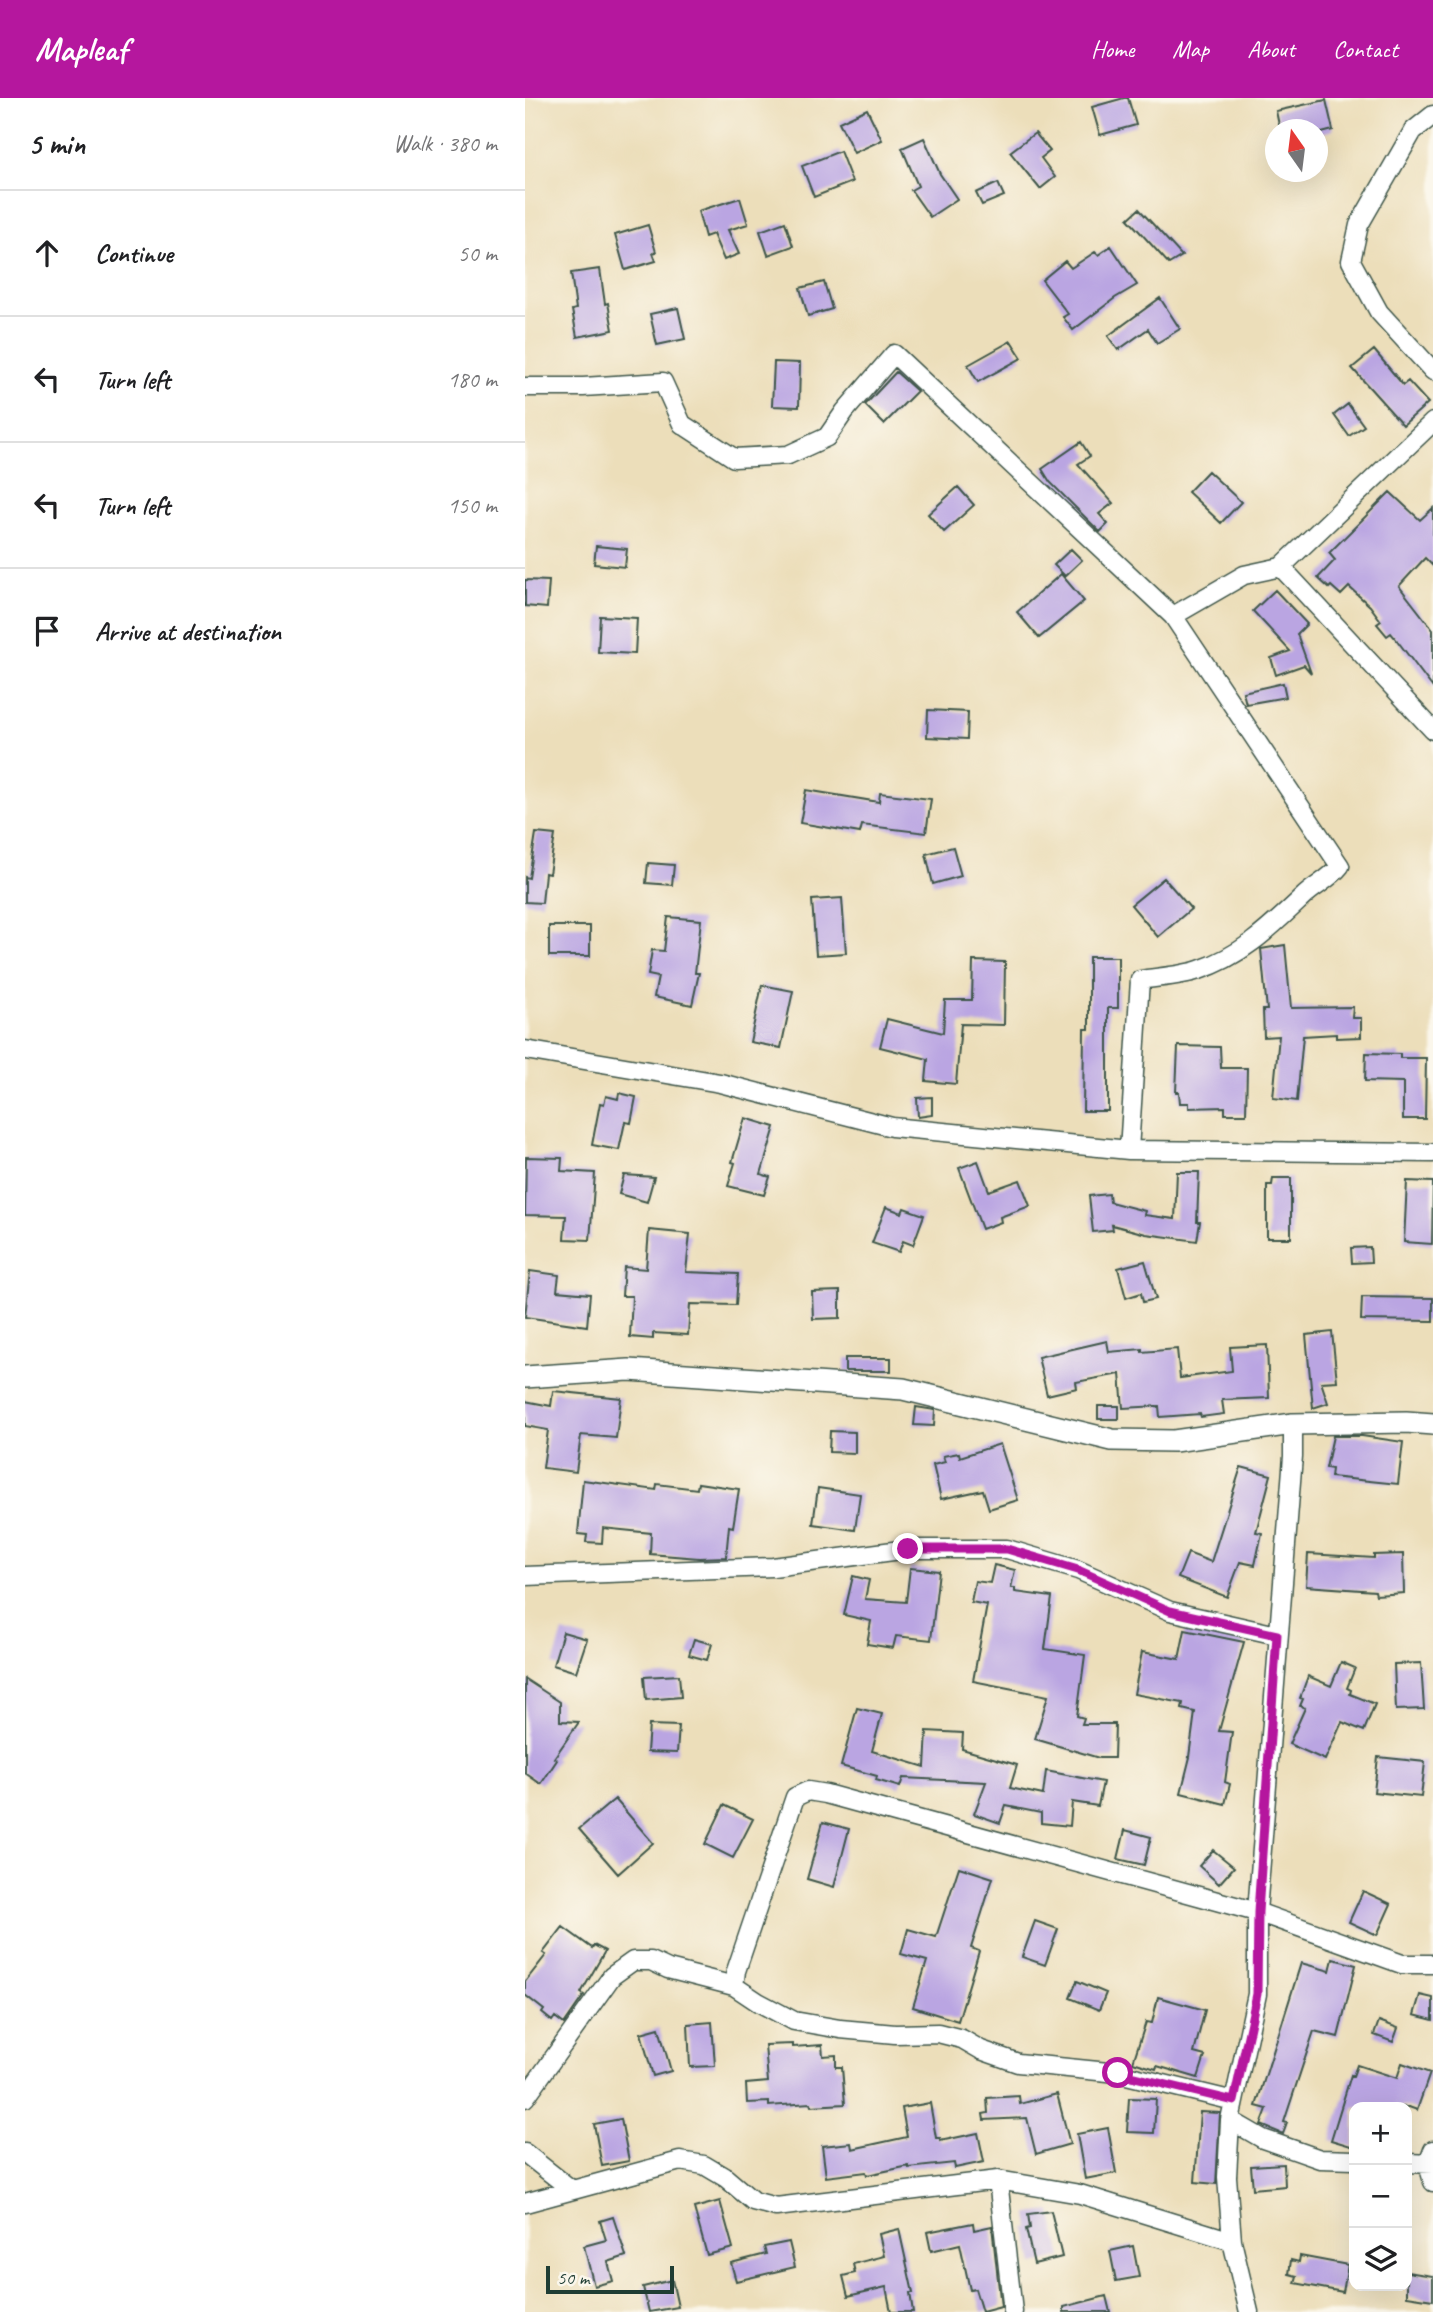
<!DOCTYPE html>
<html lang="en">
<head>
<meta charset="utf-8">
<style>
  :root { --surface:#fff; --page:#f2f2f2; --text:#202124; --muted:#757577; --line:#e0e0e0; --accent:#b5179e }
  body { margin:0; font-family:Caveat,sans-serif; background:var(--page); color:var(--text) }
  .controls { position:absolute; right:21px; bottom:21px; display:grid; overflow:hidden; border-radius:14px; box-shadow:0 7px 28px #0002 }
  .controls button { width:63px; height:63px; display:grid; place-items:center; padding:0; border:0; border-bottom:2px solid var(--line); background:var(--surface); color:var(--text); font:35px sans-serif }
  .compass { position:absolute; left:740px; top:21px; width:63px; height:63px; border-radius:50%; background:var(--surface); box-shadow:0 7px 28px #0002; rotate:346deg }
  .scale { position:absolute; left:21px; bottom:18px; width:128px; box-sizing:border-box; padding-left:7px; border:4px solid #1f3d34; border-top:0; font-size:19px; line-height:24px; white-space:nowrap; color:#1f3d34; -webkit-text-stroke:5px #fbf7ec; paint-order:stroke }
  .stop { position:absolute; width:21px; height:21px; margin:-16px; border:5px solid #b5179e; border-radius:50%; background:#fff }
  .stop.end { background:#b5179e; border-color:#fff; box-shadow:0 2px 7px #0008 }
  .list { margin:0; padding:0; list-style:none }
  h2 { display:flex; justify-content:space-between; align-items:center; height:91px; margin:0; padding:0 28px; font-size:30px }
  h2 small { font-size:23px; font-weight:400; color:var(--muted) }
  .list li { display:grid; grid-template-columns:46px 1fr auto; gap:21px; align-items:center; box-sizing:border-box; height:126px; padding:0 28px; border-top:2px solid var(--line) }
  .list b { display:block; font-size:26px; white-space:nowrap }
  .list em { font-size:23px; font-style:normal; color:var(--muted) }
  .icon { flex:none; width:38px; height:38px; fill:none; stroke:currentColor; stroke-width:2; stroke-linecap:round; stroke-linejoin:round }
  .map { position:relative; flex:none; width:908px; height:2214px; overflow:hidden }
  header { display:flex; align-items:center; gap:42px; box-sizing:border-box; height:98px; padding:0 35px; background:var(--accent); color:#fff }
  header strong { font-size:33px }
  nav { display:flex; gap:38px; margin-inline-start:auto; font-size:24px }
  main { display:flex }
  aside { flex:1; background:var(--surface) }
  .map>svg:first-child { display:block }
</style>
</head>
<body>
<header>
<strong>Mapleaf</strong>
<nav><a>Home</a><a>Map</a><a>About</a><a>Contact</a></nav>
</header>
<main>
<aside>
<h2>5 min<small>Walk · 380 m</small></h2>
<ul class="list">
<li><svg class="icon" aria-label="ahead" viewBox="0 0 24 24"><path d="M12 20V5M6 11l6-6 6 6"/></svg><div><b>Continue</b></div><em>50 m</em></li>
<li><svg class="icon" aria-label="left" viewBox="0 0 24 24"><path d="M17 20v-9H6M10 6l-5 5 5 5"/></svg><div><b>Turn left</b></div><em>180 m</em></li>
<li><svg class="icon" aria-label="left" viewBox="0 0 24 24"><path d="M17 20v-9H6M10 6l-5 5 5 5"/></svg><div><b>Turn left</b></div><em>150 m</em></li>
<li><svg class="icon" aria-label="arrive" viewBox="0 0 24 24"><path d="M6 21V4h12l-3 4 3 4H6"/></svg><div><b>Arrive at destination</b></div></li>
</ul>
</aside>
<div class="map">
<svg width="908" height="2214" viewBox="0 0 908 2214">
  <rect width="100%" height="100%" fill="#fbf7ec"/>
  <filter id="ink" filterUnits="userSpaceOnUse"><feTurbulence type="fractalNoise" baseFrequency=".0143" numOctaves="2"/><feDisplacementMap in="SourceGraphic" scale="14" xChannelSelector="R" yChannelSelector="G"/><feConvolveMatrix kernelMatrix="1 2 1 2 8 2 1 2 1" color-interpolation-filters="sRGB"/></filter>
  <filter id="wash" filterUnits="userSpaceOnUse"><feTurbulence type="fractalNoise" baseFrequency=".00686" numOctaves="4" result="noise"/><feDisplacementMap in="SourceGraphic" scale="28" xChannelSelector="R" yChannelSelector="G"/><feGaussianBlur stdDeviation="1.57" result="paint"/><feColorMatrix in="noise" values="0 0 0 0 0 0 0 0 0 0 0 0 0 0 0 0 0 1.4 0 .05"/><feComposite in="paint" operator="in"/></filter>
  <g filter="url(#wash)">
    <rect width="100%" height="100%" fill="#ecdeba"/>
    <g id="blocks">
      <!-- building -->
      <path fill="#baa5e2" d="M 599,0 L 603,0 L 611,27 L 575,37 L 567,9 Z
        M 801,2 L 808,32 L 793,36 L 793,32 L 755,32 L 751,13 Z
        M 342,11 L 357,42 L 329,55 L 314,24 Z
        M 510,35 L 525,53 L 516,60 L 530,79 L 515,91 L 485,54 Z
        M 399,40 L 415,76 L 432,101 L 405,119 L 386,92 L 393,88 L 377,50 Z
        M 315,53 L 327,84 L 289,99 L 277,68 Z
        M 473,85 L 479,98 L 457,107 L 451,95 Z
        M 215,100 L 223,126 L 203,132 L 214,156 L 199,162 L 188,136 L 180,139 L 173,113 Z
        M 614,111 L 657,158 L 644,166 L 603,121 Z
        M 260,124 L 268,148 L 243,157 L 235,133 Z
        M 123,127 L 131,154 L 128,155 L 131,163 L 100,172 L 90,137 Z
        M 586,148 L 612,187 L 590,200 L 548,232 L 538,219 L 543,216 L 517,182 L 540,163 L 546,170 L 570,154 L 573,157 Z
        M 75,171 L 80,206 L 83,205 L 88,232 L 52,239 L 47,212 L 51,211 L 46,175 Z
        M 299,184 L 307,211 L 283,218 L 275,190 Z
        M 635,200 L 655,231 L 632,245 L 623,231 L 593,252 L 583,238 Z
        M 153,210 L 160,241 L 132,247 L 125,216 Z
        M 486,243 L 497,260 L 453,284 L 443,267 Z
        M 849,252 L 878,287 L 883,283 L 903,305 L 878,327 L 827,270 Z
        M 249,264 L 275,265 L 274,309 L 247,308 Z
        M 371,274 L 392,293 L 359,326 L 340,307 Z
        M 823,306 L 839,328 L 824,338 L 809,317 Z
        M 556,344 L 565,358 L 553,366 L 588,405 L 574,416 L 583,426 L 575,434 L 525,384 L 517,371 Z
        M 683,373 L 716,404 L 696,425 L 663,394 Z
        M 433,389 L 449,407 L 419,434 L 403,416 Z
        M 865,394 L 895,422 L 908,410 L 908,468 L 900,460 L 874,488 L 908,532 L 908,590 L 871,541 L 866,535 L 862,538 L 852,526 L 856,523 L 845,508 L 824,489 L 816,497 L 806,488 L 804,490 L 793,480 L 810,462 L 804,455 Z
        M 71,448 L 102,451 L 100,469 L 69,466 Z
        M 546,451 L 557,462 L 540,478 L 529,467 Z
        M 536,476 L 559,503 L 514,540 L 492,514 Z
        M 0,482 L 24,483 L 22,510 L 0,508 Z
        M 750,492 L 782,526 L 772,536 L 786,575 L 779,567 L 751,577 L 746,560 L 765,553 L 728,513 Z
        M 75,518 L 112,520 L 110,556 L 73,554 Z
        M 758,585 L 761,599 L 721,606 L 718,594 Z
        M 403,612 L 443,614 L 442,641 L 402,639 Z
        M 281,692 L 354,704 L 355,695 L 406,701 L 401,735 L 337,727 L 335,735 L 275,725 Z
        M 11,735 L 30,737 L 24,776 L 20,775 L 17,805 L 0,804 L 0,779 L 4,780 Z
        M 428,749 L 436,778 L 408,786 L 401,756 Z
        M 123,765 L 149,767 L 147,787 L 121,785 Z
        M 639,780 L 666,811 L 633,839 L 606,807 Z
        M 317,800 L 321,855 L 291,857 L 287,802 Z
        M 143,819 L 176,822 L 170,875 L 174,875 L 167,907 L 129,899 L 133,879 L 123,877 L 127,852 L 139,853 Z
        M 24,828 L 65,828 L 65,858 L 24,858 Z
        M 760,847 L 766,910 L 828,909 L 827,920 L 836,920 L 836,939 L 811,940 L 811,936 L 778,938 L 772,1003 L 748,1000 L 754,938 L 739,939 L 738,912 L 742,912 L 736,851 Z
        M 564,859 L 593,859 L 593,910 L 583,910 L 583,1013 L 558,1013 L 559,931 L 564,931 Z
        M 448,863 L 480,864 L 479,927 L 436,926 L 431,986 L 401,983 L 403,961 L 355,949 L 362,921 L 418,935 L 420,902 L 447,902 Z
        M 237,887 L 268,893 L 256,950 L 225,944 Z
        M 653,948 L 695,949 L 696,970 L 722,970 L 721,1016 L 700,1016 L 700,1009 L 664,1010 L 664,1005 L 655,1005 L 654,994 L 651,994 Z
        M 841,955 L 875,956 L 875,960 L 901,960 L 900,1021 L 878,1021 L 878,984 L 840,983 Z
        M 94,995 L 111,999 L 106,1025 L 100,1024 L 94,1052 L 67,1047 L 75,1005 L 79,1006 L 81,998 L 93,1001 Z
        M 407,999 L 407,1017 L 393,1019 L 392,1000 Z
        M 220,1020 L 250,1029 L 236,1076 L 245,1079 L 239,1097 L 203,1088 L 210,1065 L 207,1064 Z
        M 1,1059 L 37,1060 L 36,1073 L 70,1075 L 65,1142 L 39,1141 L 41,1118 L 0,1117 Z
        M 453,1063 L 464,1093 L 495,1082 L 505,1108 L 475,1119 L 476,1124 L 457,1131 L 434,1070 Z
        M 652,1074 L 674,1074 L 672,1124 L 675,1124 L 672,1143 L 621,1136 L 587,1127 L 588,1132 L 568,1134 L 564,1098 L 584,1096 L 585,1104 L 620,1113 L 619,1117 L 650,1121 Z
        M 99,1077 L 129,1079 L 122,1104 L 94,1096 Z
        M 748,1080 L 766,1080 L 766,1140 L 742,1140 L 742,1087 L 747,1087 Z
        M 882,1083 L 908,1084 L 907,1146 L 879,1144 Z
        M 361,1109 L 377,1115 L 379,1110 L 399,1117 L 388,1147 L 378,1143 L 374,1154 L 347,1145 Z
        M 124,1132 L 165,1136 L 161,1174 L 213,1176 L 211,1207 L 165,1206 L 163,1237 L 128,1235 L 128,1241 L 105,1239 L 107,1198 L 97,1198 L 99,1169 L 121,1171 Z
        M 845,1149 L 846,1164 L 827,1165 L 826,1150 Z
        M 620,1163 L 631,1201 L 618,1204 L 616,1195 L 601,1200 L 593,1170 Z
        M 5,1173 L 34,1177 L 32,1193 L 65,1196 L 62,1228 L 0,1219 Z
        M 315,1193 L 315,1220 L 288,1221 L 287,1194 Z
        M 837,1199 L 908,1200 L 908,1223 L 836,1222 Z
        M 807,1234 L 812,1283 L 796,1284 L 803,1305 L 788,1310 L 781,1237 Z
        M 582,1243 L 584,1254 L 617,1251 L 617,1254 L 652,1251 L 655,1280 L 707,1273 L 705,1249 L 742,1247 L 744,1300 L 697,1302 L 699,1316 L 676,1319 L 675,1316 L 635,1319 L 634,1308 L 598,1310 L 595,1276 L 551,1284 L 552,1290 L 522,1297 L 513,1259 Z
        M 320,1260 L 366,1260 L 366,1273 L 320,1273 Z
        M 28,1293 L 96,1300 L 91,1340 L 56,1337 L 51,1374 L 18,1370 L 23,1332 L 0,1328 L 0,1303 L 26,1308 Z
        M 573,1308 L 594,1308 L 594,1321 L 573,1321 Z
        M 391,1309 L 410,1312 L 409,1328 L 389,1327 Z
        M 305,1333 L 330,1334 L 330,1355 L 304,1354 Z
        M 808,1338 L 837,1338 L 878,1344 L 873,1386 L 806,1379 L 807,1371 L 801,1370 Z
        M 475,1346 L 493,1402 L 464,1411 L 458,1392 L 416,1401 L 408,1367 L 420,1364 L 418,1358 L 434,1355 L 435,1359 Z
        M 716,1369 L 746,1377 L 731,1434 L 737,1435 L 730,1467 L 715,1464 L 702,1499 L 653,1480 L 663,1455 L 686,1464 Z
        M 58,1382 L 131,1392 L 132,1386 L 172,1391 L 173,1385 L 214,1391 L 208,1429 L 204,1428 L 201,1459 L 174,1460 L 125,1456 L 126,1435 L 78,1430 L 77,1445 L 61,1444 L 62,1437 L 53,1436 Z
        M 293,1390 L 335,1396 L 330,1432 L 288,1426 Z
        M 783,1456 L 849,1460 L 849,1457 L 878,1456 L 879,1495 L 851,1497 L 850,1493 L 781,1488 Z
        M 469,1467 L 490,1472 L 486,1490 L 490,1490 L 490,1494 L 527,1499 L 520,1551 L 560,1557 L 552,1618 L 559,1620 L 557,1626 L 590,1626 L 589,1660 L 574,1660 L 510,1641 L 523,1598 L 448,1583 L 462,1507 L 446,1504 L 450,1483 L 465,1485 Z
        M 385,1470 L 414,1473 L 406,1542 L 371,1538 L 368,1550 L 342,1546 L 346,1523 L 319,1517 L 328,1478 L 344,1482 L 340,1501 L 381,1504 Z
        M 660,1532 L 719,1544 L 694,1633 L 707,1634 L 700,1684 L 705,1686 L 700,1706 L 656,1695 L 665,1659 L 664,1659 L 670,1614 L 657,1611 L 658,1605 L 609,1596 L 617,1554 L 654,1561 Z
        M 38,1534 L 62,1541 L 51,1574 L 28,1567 Z
        M 169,1541 L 187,1546 L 182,1562 L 164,1557 Z
        M 816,1564 L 830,1570 L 822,1590 L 826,1592 L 825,1596 L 850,1606 L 839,1633 L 817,1624 L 800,1662 L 764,1646 L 780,1610 L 775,1608 L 778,1601 L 775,1600 L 783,1578 L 806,1588 Z
        M 896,1565 L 899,1611 L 871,1612 L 869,1566 Z
        M 154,1577 L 156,1599 L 121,1602 L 119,1579 Z
        M 0,1581 L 35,1604 L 35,1623 L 54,1624 L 29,1660 L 32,1662 L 16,1686 L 0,1675 Z
        M 332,1610 L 357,1616 L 347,1653 L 400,1669 L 402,1633 L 438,1635 L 437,1651 L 492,1667 L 485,1690 L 518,1697 L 521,1673 L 578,1684 L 573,1708 L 547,1704 L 545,1728 L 516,1725 L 516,1715 L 481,1708 L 475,1725 L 449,1716 L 461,1684 L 378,1680 L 375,1689 L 351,1682 L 352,1678 L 316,1668 Z
        M 124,1627 L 154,1628 L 152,1655 L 122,1654 Z
        M 853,1659 L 900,1664 L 896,1699 L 849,1694 Z
        M 90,1701 L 128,1745 L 93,1776 L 54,1731 Z
        M 199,1707 L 228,1721 L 208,1760 L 180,1746 Z
        M 298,1724 L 324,1731 L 309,1789 L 282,1781 Z
        M 600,1732 L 626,1739 L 619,1767 L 593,1761 Z
        M 688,1752 L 709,1769 L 694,1786 L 674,1768 Z
        M 434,1769 L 468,1780 L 446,1850 L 454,1853 L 433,1923 L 388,1909 L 402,1863 L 376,1856 L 383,1831 L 411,1839 Z
        M 838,1793 L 866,1806 L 852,1837 L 824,1824 Z
        M 510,1823 L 533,1831 L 520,1867 L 497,1859 Z
        M 38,1829 L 67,1850 L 69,1847 L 80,1853 L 56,1895 L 59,1897 L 39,1926 L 30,1919 L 27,1923 L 17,1915 L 19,1912 L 0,1897 L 0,1884 L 21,1857 L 18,1855 Z
        M 808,1861 L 831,1867 L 813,1939 L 789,1933 L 759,2024 L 762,2025 L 758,2036 L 736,2027 L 742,2011 L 731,2008 L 776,1865 L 805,1873 Z
        M 552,1883 L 581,1895 L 574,1912 L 545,1900 Z
        M 895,1897 L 908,1900 L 908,1922 L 889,1917 Z
        M 633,1899 L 680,1912 L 669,1955 L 680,1958 L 673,1980 L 632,1968 L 631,1971 L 608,1964 L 621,1924 L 627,1925 Z
        M 854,1923 L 873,1930 L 868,1944 L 849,1937 Z
        M 187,1924 L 190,1968 L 165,1969 L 163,1926 Z
        M 134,1930 L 146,1973 L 128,1978 L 116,1935 Z
        M 268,1946 L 268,1949 L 297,1947 L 298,1958 L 311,1957 L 311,1969 L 317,1969 L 320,2006 L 286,2008 L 285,2005 L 244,2008 L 244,2004 L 222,2005 L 221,1986 L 243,1984 L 240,1947 Z
        M 877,1965 L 905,1975 L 892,2012 L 884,2009 L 829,2009 L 829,2049 L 806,2042 L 826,1977 L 828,1978 L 832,1967 L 872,1980 Z
        M 532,1996 L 545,2046 L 511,2056 L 502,2020 L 459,2022 L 458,2016 L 463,2015 L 462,2000 L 494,1998 L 495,2006 Z
        M 604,2000 L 631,2001 L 629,2035 L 602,2034 Z
        M 405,2005 L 411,2040 L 415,2040 L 415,2043 L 453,2035 L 459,2064 L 430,2070 L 429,2065 L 384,2070 L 384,2068 L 342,2077 L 341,2074 L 301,2079 L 297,2048 L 326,2045 L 327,2051 L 382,2039 L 377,2010 Z
        M 675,2014 L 695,2015 L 691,2086 L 670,2084 Z
        M 96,2021 L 104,2063 L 77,2068 L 69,2026 Z
        M 583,2030 L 591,2075 L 560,2081 L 552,2036 Z
        M 759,2066 L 760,2088 L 728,2091 L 726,2068 Z
        M 195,2103 L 208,2150 L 182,2157 L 169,2110 Z
        M 526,2113 L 537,2159 L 509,2166 L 501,2131 L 505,2130 L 503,2116 Z
        M 88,2119 L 101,2158 L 83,2164 L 88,2183 L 69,2188 L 59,2148 L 81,2142 L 75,2123 Z
        M 448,2125 L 449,2132 L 467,2128 L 476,2209 L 457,2214 L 450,2191 L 445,2192 L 435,2146 L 406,2153 L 402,2134 Z
        M 374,2131 L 388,2195 L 385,2195 L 388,2214 L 366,2214 L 361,2189 L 323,2198 L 318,2178 L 330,2175 L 328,2166 L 359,2158 L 354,2136 Z
        M 264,2144 L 270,2169 L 211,2183 L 206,2165 L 241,2156 L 239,2149 Z
        M 608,2148 L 614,2179 L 591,2183 L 585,2153 Z
        M 775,2158 L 823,2167 L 818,2194 L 770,2185 L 772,2178 L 764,2176 L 766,2162 L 774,2164 Z
        M 882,2174 L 908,2178 L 908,2202 L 882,2198 Z
        M 147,2182 L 153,2209 L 124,2214 L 118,2189 Z
        M 581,2198 L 585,2214 L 539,2214 L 539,2209 Z"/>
    </g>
  </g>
  <g filter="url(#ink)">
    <use href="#blocks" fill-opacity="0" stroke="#3e5548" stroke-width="2"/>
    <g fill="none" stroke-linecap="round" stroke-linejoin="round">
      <!-- minor casing -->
      <g stroke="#3e5548" stroke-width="21">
        <path id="minor" d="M 908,17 L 888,33 L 834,127 L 826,163 L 854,214 L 908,273
          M 0,289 L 58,289 L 138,284 L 157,326 L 209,360 L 263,357 L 302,339 L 320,313 L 369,256 L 648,518 L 815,768 C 804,782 790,787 778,799 C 746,829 717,858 674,872 C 656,878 634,879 615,882 L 604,1052
          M 756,469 L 908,632
          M 648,518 L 719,477 L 756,469 L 908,324
          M 0,952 L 195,985 L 367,1029 L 604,1052 L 908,1055
          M 0,1478 L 248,1469 L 383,1451 L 482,1451 L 553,1472 L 645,1513 L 752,1537
          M 0,2000 L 87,1878 L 108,1863 L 126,1863 L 143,1871 L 209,1888
          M 709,2003 L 593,1975 L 493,1965 L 456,1952 L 437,1941 L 413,1935 L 370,1936 L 315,1931 L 269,1923 L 233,1904 L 209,1888 L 211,1873 L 270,1699 L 283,1693 L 301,1696 L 732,1814 L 877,1866 L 908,1866
          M 705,2022 L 738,2041 L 795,2061 L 829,2062
          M 908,2052 L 903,2066 L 908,2084
          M 0,2055 L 47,2092
          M 882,2065 L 908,2066
          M 473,2082 L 488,2214
          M 0,2105 L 155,2063 L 179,2067 L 201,2080 L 228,2103 L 251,2109 L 473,2082 L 555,2096 L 707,2143
          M 724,2214 L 707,2143 L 702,2079 L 705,2022 L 732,1896 L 732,1814 L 768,1358 L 768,1326"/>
      </g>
      <!-- tertiary casing -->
      <g stroke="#3e5548" stroke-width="24">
        <path id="tertiary" d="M 0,1279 L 104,1272 L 378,1291 L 587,1342 L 649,1343 L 768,1326 L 881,1324 L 908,1326"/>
      </g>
      <!-- minor -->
      <use href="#minor" stroke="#fff" stroke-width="18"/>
      <!-- tertiary -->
      <use href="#tertiary" stroke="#fff" stroke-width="21"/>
    </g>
  </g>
  <g fill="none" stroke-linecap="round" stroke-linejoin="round" filter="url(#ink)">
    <!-- route -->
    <path stroke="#b5179e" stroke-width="9" d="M 383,1451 L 482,1451 L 553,1472 L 645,1513 L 752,1537 L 733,1814 L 732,1896 L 709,2003 L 593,1975"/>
  </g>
</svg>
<div class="controls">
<button>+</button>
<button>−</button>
<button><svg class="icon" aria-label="layers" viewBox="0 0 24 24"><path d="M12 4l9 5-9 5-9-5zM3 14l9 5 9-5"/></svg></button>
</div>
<svg class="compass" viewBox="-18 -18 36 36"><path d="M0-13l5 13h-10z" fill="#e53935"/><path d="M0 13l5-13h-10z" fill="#757577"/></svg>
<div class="scale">50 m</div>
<div class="stop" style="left:593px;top:1975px"></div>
<div class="stop end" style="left:383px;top:1451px"></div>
</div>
</main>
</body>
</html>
